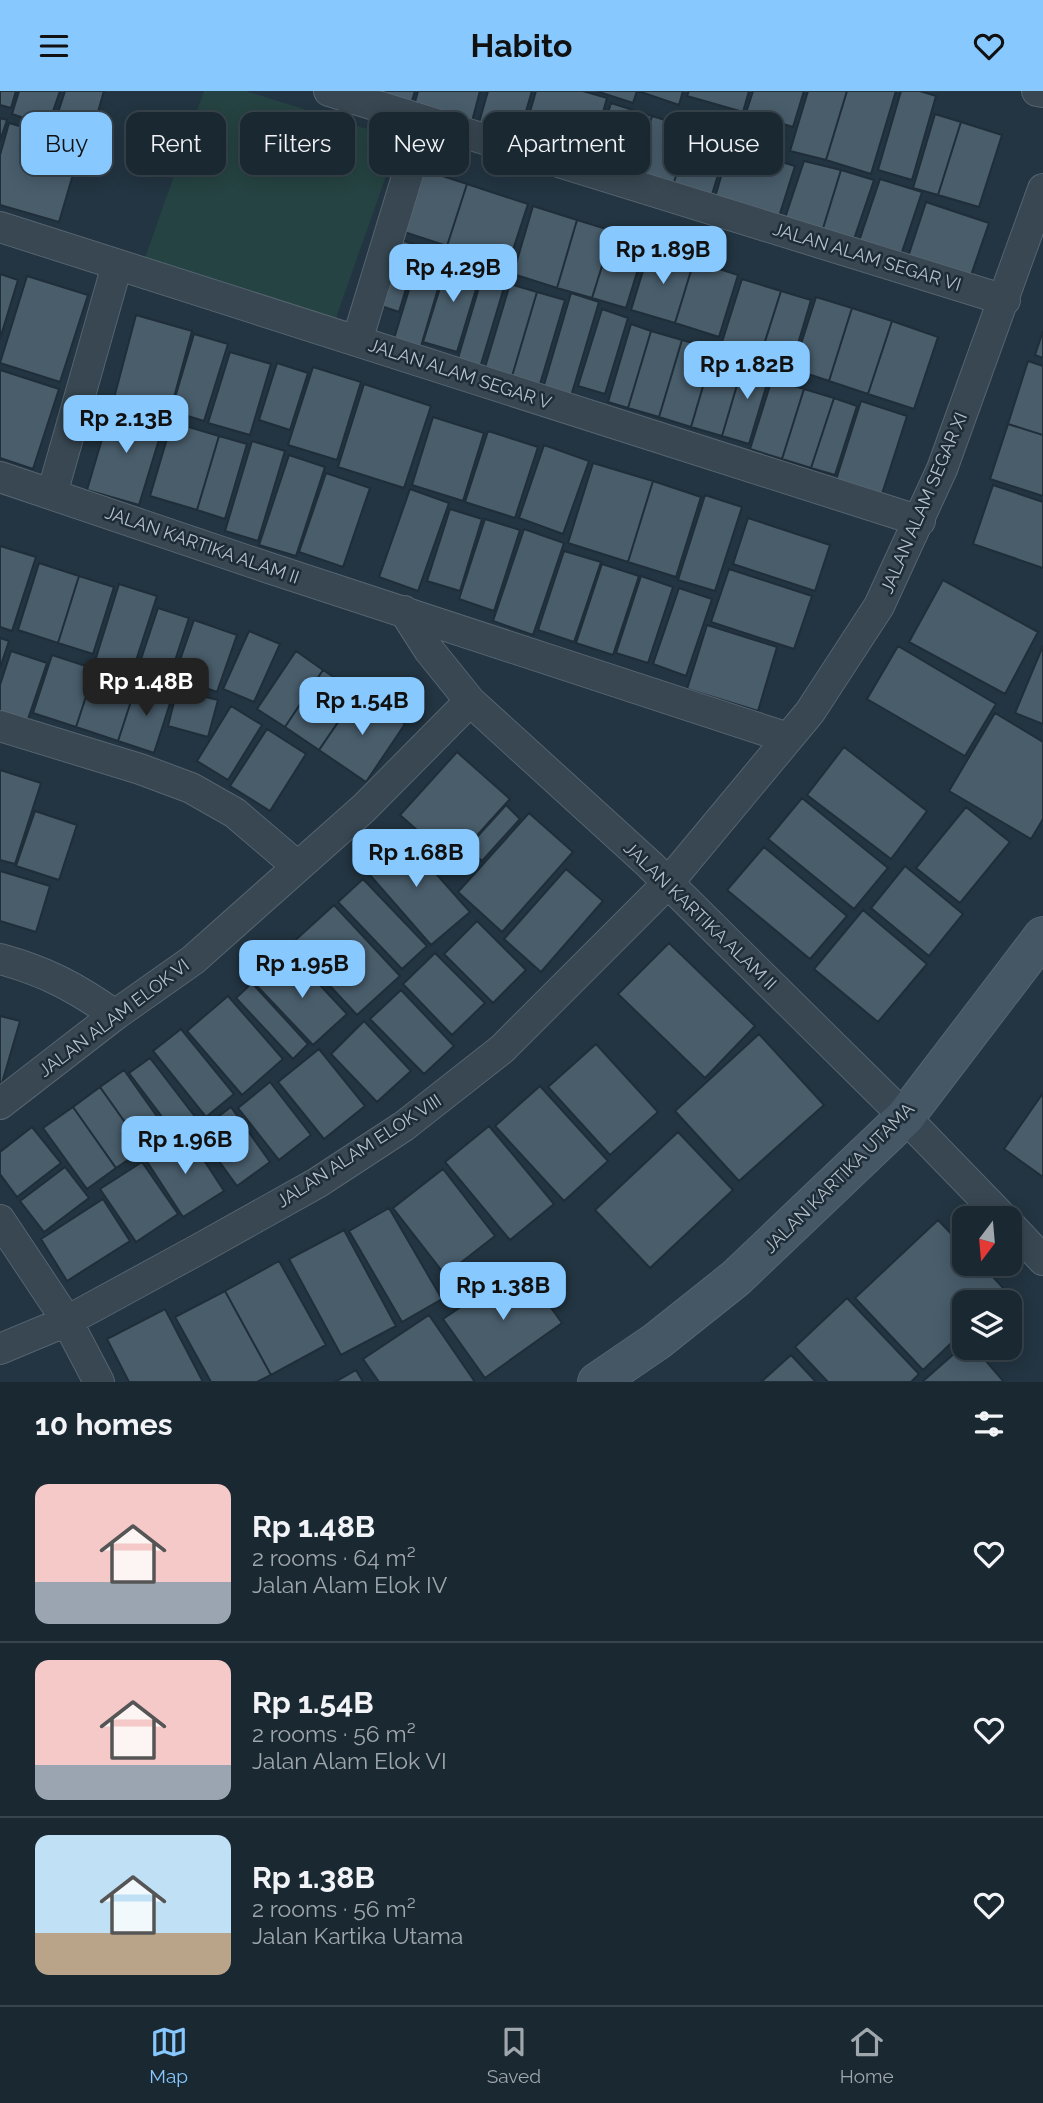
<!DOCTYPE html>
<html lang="en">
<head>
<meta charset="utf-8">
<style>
  :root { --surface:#1a2832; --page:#23303a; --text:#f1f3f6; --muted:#9fa6ac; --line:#38444d; --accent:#87c8ff }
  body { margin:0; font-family:Raleway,sans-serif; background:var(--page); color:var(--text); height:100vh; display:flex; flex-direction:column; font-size:26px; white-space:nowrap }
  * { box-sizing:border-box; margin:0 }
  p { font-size:23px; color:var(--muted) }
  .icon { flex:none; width:38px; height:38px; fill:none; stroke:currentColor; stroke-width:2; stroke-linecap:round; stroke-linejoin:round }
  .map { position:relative; height:1291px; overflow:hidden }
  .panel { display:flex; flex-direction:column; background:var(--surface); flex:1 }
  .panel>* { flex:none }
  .hud { position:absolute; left:21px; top:21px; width:1001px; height:63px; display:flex; gap:14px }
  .needle { width:46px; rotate:196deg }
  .buttons { position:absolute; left:952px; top:1115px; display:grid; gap:14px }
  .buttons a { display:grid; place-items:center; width:70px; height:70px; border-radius:14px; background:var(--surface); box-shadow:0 4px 18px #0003,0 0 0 2px var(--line); font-size:35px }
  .price { position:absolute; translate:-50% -60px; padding:0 16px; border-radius:14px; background:var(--accent); color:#111; font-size:23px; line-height:46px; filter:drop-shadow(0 2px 4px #0008) }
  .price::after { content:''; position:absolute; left:50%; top:42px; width:21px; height:16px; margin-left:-10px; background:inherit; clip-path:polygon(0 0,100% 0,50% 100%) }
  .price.current { background:#222; color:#fff }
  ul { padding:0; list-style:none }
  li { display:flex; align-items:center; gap:21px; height:175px; padding:0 35px }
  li+li { border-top:2px solid var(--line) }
  li span { display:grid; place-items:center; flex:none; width:196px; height:140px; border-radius:14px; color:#555 }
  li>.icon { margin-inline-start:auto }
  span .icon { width:84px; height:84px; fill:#fffc; stroke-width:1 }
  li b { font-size:30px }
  h2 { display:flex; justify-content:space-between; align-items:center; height:84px; padding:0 35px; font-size:30px }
  .tag { padding:0 24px; border-radius:14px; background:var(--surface); box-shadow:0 4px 18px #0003,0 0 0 2px var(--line); font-size:24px; line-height:63px }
  .tag.current { background:var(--accent); color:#111 }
  header { display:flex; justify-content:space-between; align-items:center; height:91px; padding:0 35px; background:var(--accent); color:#111; font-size:32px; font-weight:700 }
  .tabs { display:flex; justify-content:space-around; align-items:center; height:98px; border-top:2px solid var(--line); background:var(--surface); font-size:19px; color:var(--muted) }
  .tabs a { display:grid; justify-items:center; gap:4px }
  .tabs .current { color:var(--accent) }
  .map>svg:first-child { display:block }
  .green { fill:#254342 }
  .building { fill:#495d6b; stroke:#1f2e39; stroke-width:2 }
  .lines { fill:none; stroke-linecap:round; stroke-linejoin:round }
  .minor-casing { stroke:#56646f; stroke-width:32 }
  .secondary-casing { stroke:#56646f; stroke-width:40 }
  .minor { stroke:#384752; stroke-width:30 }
  .secondary { stroke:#455665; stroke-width:38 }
  .labels { text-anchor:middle; stroke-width:5; stroke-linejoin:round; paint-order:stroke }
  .street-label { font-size:18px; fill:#b5c1cc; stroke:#1d2c37 }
</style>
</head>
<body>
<header><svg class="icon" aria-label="menu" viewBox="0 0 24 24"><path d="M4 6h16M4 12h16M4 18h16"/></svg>Habito<svg class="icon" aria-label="heart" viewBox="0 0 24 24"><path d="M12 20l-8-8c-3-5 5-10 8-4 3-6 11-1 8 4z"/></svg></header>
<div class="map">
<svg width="1043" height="1291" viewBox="0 0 1043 1291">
  <rect width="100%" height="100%" fill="#233542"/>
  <!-- green -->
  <path class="green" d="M204,0H246L399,48L330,244L140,181Z"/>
  <!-- building -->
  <path class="building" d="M0,0H16L11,17L0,14Z
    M19,0H60L48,35L12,23Z
    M65,0H104L91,45L54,34Z
    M363,0H415L410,16Z
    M418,0H480L470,38L412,22Z
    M488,0H532L516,54L476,42Z
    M536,0H583L607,7L588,75L520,55Z
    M596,0H637L633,12Z
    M638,0H683L679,14Z
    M689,0H749L743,21L687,5Z
    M753,0H804L793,36L746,22Z
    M808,0H847L826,69L790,60Z
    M847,0H896L871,83L826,69Z
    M901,0H920L936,5L912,89L878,79Z
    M611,12L652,25L632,89L591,76Z
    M935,23L961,31L938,104L913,97Z
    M652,25L691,37L671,101L632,89Z
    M0,27L7,29L0,50Z
    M961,31L1002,44L979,116L938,104Z
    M9,32L82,53L59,131L0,114V64Z
    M691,37L729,49L709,113L671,101Z
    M730,55L795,75L777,132L713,113Z
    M804,70L841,79L820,147L782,136Z
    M415,76L467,93L447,155L395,138Z
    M841,79L874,89L851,157L820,147Z
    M880,88L922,101L898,173L856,159Z
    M467,93L528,113L508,174L447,155Z
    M926,111L989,132L968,193L906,172Z
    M533,115L577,129L557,197L513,183Z
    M577,129L613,140L592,207L557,197Z
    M613,140L647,149L626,217L592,207Z
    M390,145L419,155L399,221L369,211Z
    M650,157L694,170L675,232L631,219Z
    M450,165L483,175L457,261L423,251Z
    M419,166L445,174L419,262L392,254Z
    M694,170L738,184L719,246L675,232Z
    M0,183L18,189L0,248Z
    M483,183L506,190L479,280L456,274Z
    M27,185L88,204L60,291L0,272Z
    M742,188L781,200L761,263L722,251Z
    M510,193L537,201L510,292L483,283Z
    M781,200L811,209L792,273L761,263Z
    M537,201L565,209L538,300L510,292Z
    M571,202L599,211L569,312L541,304Z
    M816,206L852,217L829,290L793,278Z
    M852,217L892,230L868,303L829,290Z
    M602,218L628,227L605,303L578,295Z
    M136,224L192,240L170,321L114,307Z
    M892,230L938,246L914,318L868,303Z
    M631,233L651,240L628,317L608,311Z
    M651,240L682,249L659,326L628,317Z
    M1043,240V267L1035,264Z
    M194,243L228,253L204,330L171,320Z
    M682,249L714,258L691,336L659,326Z
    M714,258L745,267L722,345L691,336Z
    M230,261L271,273L250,344L208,332Z
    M745,267L772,276L749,353L722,345Z
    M1028,270L1043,275V344L1008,333Z
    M277,272L308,282L290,339L259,329Z
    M313,276L361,291L337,369L288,354Z
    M0,279L59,298L33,378L0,367Z
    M772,288L804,298L782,368L750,358Z
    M364,293L431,315L404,397L338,376Z
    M804,298L834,307L811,377L782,368Z
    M834,307L857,315L835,384L811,377Z
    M861,310L907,325L881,406L835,392Z
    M112,314L165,329L139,414L87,399Z
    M433,326L484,342L463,410L412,394Z
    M172,331L219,345L197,419L150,405Z
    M1008,333L1043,344V405L990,388Z
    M488,340L538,356L515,427L465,411Z
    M219,345L247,353L225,428L197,419Z
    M252,350L285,360L258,450L225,440Z
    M544,354L589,370L563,443L519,427Z
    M289,364L325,376L296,465L259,454Z
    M593,372L653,390L628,471L568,452Z
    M326,382L370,397L343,476L299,461Z
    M653,390L701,406L676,486L628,471Z
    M993,394L1043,411V477L973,453Z
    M410,398L449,412L418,500L379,486Z
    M705,404L742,416L715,500L678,489Z
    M450,418L482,428L460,500L427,490Z
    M748,427L830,454L815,500L733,473Z
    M485,428L520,439L494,520L459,508Z
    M524,438L564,452L533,544L493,530Z
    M0,455L36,466L12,540L0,536Z
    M564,460L601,471L574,551L538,539Z
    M39,472L79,485L58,552L18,539Z
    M602,473L639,485L613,564L576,552Z
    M729,478L812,505L794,558L711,531Z
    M79,485L114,496L93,563L58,552Z
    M641,485L673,496L648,572L616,562Z
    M943,489L1038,541L1005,603L909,551Z
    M119,493L157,505L132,582L95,570Z
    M679,497L712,508L686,585L653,573Z
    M158,517L189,527L169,588L138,577Z
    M194,529L237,544L217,601L174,586Z
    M707,534L777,556L758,620L687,598Z
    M249,540L280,553L254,611L223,598Z
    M0,547L9,550L0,577Z
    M898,555L996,613L965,665L867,608Z
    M1043,555V633L1015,622Z
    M11,560L47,572L27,631L0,622V594Z
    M296,560L323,579L285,636L257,618Z
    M52,564L95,578L76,636L33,622Z
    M95,578L137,592L118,650L76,636Z
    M323,579L358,602L319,659L285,636Z
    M137,592L173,603L154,662L118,650Z
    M177,599L218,609L208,646L168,635Z
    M358,602L405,633L366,691L319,659Z
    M231,615L262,634L228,689L197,670Z
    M995,622L1043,651V728L1031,748L949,700Z
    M267,638L306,663L270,720L230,695Z
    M844,656L927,720L891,768L807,704Z
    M457,661L510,708L453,771L400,724Z
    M0,679L41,692L15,773L0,769Z
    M802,707L888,777L854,818L768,748Z
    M506,714L520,728L482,770L467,757Z
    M966,716L1010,751L960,812L916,777Z
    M35,720L77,734L59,789L16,775Z
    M529,722L573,761L502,841L458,801Z
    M400,742L470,821L431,854L362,775Z
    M764,756L847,825L810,868L727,799Z
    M905,775L963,823L929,865L871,817Z
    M566,778L603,810L541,881L504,848Z
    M0,780L50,795L36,841L0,830Z
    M363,788L427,855L402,878L338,811Z
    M334,814L400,885L357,924L291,853Z
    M863,819L927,873L878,931L814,878Z
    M477,830L526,879L493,912L444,863Z
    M669,852L755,935L705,987L618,903Z
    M435,862L485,912L452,944L403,893Z
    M291,863L347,923L313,954L257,895Z
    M252,892L308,953L293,968L236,907Z
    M401,899L454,955L424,983L370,928Z
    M228,905L283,968L242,1004L187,940Z
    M0,925L20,930L2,992H0Z
    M364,930L411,980L377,1011L331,963Z
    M181,938L234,1003L206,1026L153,960Z
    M759,943L824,1014L739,1090L675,1020Z
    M596,953L658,1021L610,1064L548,996Z
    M319,958L365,1015L324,1048L278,991Z
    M150,967L196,1027L175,1043L129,982Z
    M124,979L168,1041L144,1058L100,996Z
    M270,991L311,1044L279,1069L238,1017Z
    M540,995L608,1070L564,1110L495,1035Z
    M100,996L144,1058L116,1077L73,1016Z
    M1043,1002V1086L1004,1058Z
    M73,1016L116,1077L87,1098L43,1037Z
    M231,1016L270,1071L237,1095L198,1041Z
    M489,1035L554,1113L510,1149L445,1071Z
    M32,1036L61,1072L17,1106L0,1083V1061Z
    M678,1041L733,1099L650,1177L595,1119Z
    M187,1043L224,1100L183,1126L146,1069Z
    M142,1071L178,1123L136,1151L100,1098Z
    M65,1076L89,1107L44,1141L20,1110Z
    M443,1078L495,1145L445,1184L393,1117Z
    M103,1108L130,1150L67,1190L41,1148Z
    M389,1117L442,1208L402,1231L349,1140Z
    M938,1129L964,1156V1172H980L1006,1200L995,1211H964V1240L923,1279L855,1207Z
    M344,1139L396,1235L341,1264L289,1168Z
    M279,1170L326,1254L271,1284L225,1200Z
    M521,1175L562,1232L485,1287L443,1228Z
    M225,1200L271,1284L257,1291H211L175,1226Z
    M847,1207L919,1283L911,1291H828L795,1256Z
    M165,1218L203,1291H129L107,1248Z
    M429,1224L475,1291H379L363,1268Z
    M964,1254V1256H974L1004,1291H922Z
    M791,1264L816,1291H761Z
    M356,1279L363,1291H335Z"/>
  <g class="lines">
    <!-- minor casing -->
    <g class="minor-casing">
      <path id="minor" d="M329,0L1005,209
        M1037,0L1043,1
        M0,136L920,430
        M357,250L424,30
        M0,386L266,476L788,647
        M52,403L117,174
        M404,520L429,559L470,610L649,773L905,1026L1003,1127
        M0,635L140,678L191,697L235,722L297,775
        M0,868C47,881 75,896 115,924
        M0,1013L115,924L193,869L364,717L470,610
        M0,1129L67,1230L99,1291
        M1010,1134L1043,1169
        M0,1258L67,1230L199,1158L317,1092L404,1035L502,958L667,793L810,621L879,515L942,378L1043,98"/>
    </g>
    <!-- secondary casing -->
    <g class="secondary-casing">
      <path id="secondary" d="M597,1291L657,1250L736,1187L905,1026L1043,845"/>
    </g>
    <!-- minor -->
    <use href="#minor" class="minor"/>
    <!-- secondary -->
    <use href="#secondary" class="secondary"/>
  </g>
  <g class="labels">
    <!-- street labels -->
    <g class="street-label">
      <text transform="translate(867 166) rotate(17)" y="6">JALAN ALAM SEGAR VI</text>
      <text transform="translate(460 283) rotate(18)" y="6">JALAN ALAM SEGAR V</text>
      <text transform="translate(924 412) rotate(-67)" y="6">JALAN ALAM SEGAR XI</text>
      <text transform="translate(202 454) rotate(19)" y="6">JALAN KARTIKA ALAM II</text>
      <text transform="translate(700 825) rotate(44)" y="6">JALAN KARTIKA ALAM II</text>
      <text transform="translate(114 927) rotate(-37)" y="6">JALAN ALAM ELOK VI</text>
      <text transform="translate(359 1060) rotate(-33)" y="6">JALAN ALAM ELOK VIII</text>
      <text transform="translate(839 1087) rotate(-45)" y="6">JALAN KARTIKA UTAMA</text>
    </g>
  </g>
</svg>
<div class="buttons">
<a><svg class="needle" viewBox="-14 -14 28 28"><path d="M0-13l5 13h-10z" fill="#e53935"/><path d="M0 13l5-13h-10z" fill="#9fa6ac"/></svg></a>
<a><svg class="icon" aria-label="layers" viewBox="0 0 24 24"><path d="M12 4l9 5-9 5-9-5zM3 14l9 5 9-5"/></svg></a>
</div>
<b class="price" style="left:663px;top:195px">Rp 1.89B</b>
<b class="price" style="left:453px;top:213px">Rp 4.29B</b>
<b class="price" style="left:747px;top:310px">Rp 1.82B</b>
<b class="price" style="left:126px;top:364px">Rp 2.13B</b>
<b class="price current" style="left:146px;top:627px">Rp 1.48B</b>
<b class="price" style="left:362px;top:646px">Rp 1.54B</b>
<b class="price" style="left:416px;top:798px">Rp 1.68B</b>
<b class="price" style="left:302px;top:909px">Rp 1.95B</b>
<b class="price" style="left:185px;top:1085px">Rp 1.96B</b>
<b class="price" style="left:503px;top:1231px">Rp 1.38B</b>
<div class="hud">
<a class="tag current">Buy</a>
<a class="tag">Rent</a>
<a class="tag">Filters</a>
<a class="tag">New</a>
<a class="tag">Apartment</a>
<a class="tag">House</a>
</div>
</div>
<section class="panel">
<h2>10 homes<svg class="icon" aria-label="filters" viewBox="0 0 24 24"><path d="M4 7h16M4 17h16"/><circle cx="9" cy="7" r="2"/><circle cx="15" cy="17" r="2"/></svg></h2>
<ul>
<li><span style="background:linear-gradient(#f6c9c9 70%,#9aa5b1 0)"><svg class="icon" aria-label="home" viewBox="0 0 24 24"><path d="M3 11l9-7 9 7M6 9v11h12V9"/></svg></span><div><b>Rp 1.48B</b><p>2 rooms · 64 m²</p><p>Jalan Alam Elok IV</p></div><svg class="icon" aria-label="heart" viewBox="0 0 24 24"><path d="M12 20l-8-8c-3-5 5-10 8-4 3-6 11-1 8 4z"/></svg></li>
<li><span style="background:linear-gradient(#f6c9c9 75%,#9aa5b1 0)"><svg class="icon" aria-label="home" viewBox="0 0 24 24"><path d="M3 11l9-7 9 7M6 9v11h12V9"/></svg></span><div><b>Rp 1.54B</b><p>2 rooms · 56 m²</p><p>Jalan Alam Elok VI</p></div><svg class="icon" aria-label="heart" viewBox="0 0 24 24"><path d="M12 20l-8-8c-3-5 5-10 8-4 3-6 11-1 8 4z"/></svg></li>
<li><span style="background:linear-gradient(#bfe0f5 70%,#b9a48a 0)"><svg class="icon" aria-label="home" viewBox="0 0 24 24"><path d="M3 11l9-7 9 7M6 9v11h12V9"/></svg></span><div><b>Rp 1.38B</b><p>2 rooms · 56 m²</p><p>Jalan Kartika Utama</p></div><svg class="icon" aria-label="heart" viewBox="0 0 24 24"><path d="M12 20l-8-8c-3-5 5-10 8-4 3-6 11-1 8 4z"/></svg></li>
</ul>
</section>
<nav class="tabs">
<a class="current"><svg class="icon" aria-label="map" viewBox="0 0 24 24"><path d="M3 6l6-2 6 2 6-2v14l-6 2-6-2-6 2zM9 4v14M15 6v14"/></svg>Map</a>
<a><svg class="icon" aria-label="saved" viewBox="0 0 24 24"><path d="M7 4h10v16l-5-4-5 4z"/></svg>Saved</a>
<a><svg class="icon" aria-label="home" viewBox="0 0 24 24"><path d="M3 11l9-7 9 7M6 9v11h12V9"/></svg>Home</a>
</nav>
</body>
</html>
